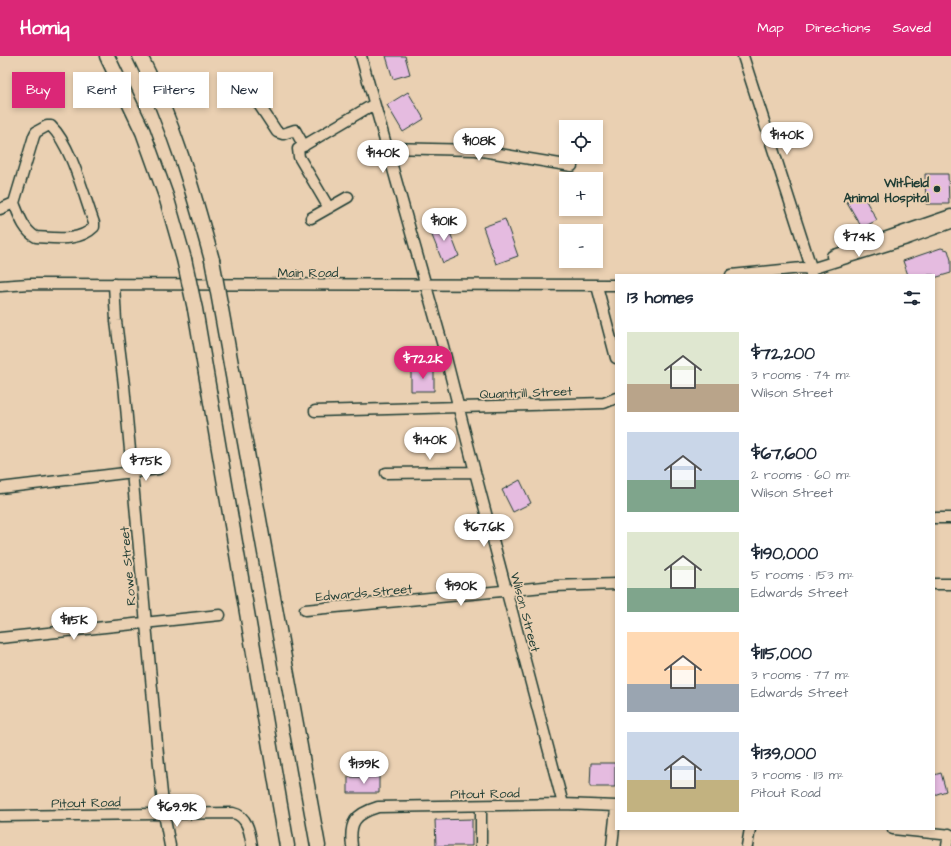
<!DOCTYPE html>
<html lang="en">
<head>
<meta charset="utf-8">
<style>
  :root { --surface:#fff; --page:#f2f2f3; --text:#1f2937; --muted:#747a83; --accent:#db2777 }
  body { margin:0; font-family:"Architects Daughter",sans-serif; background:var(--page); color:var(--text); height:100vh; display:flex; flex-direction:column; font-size:15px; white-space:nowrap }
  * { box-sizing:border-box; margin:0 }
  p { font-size:13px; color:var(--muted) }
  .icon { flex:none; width:22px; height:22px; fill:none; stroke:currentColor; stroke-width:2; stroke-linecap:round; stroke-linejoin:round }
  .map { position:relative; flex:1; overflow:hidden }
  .side { position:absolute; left:615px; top:218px; width:320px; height:556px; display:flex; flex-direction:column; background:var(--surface); border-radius:0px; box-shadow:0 2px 6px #0003 }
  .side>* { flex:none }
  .banner { position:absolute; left:12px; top:16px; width:380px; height:36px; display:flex; gap:8px }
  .tools { position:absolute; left:559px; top:64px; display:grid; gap:8px }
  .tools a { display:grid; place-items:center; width:44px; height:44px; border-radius:0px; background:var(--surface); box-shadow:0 2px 6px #0003; font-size:20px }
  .price { position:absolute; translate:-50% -34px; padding:0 9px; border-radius:14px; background:#fff; color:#222; font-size:13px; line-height:26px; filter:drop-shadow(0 1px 2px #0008) }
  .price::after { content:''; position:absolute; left:50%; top:24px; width:12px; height:9px; margin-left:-6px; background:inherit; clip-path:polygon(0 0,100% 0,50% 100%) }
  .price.active { background:var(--accent); color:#fff }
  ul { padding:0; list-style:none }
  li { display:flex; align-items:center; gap:12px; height:100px; padding:0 12px }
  li span { display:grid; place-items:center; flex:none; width:112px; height:80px; border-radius:0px; color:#555 }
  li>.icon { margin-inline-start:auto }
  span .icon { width:48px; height:48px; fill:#fffc; stroke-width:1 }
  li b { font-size:17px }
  h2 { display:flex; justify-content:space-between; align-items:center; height:48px; padding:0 12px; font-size:17px }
  .chip { padding:0 14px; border-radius:0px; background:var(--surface); box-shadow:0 2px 6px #0003; font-size:14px; line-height:36px }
  .chip.active { background:var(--accent); color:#fff }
  header { display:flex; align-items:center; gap:24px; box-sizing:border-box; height:56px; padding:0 20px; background:var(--accent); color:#fff }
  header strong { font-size:19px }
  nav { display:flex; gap:22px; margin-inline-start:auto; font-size:14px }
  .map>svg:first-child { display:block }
  .building { fill:#e5bbe0; stroke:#1f3d34 }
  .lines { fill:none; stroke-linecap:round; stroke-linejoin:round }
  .minor-casing { stroke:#1f3d34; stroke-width:13 }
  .highway-casing { stroke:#1f3d34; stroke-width:17 }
  .minor { stroke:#ead0b2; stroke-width:10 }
  .highway { stroke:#ead0b2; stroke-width:14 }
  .highway-bridge-casing { stroke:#1f3d34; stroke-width:17; stroke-linecap:butt }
  .highway-bridge { stroke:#ead0b2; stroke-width:14 }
  .poi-dot { fill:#1f3d34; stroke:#ead0b2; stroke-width:1.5 }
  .labels { text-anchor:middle; stroke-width:3.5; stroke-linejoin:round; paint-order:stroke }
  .poi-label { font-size:13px; font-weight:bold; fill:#1f3d34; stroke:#ead0b2; text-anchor:end }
  .street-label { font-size:13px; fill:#1f3d34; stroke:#ead0b2 }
</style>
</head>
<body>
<header>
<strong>Homiq</strong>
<nav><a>Map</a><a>Directions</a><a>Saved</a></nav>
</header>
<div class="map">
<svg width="951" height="790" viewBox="0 0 951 790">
  <rect width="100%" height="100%" fill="#ead0b2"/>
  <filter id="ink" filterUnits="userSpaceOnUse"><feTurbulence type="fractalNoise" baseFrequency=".025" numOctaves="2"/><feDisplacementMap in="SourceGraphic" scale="8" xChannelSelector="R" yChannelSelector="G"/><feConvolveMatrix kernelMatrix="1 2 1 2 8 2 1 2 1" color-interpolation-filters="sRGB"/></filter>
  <g filter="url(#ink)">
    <!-- building -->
    <path class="building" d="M386,0H405L410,18L393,23Z
      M408,36L424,63L403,76L387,49Z
      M925,118H948L949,148H926Z
      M862,138L877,164L862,172L847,146Z
      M505,163L518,200L496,208L483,171Z
      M446,166L459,200L443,207L429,172Z
      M941,192L948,194L951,204V217L934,222V219H908L903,205Z
      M434,312V335H411V313Z
      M520,424L531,447L513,456L502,434Z
      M591,707H615V731H590Z
      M941,717L946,735L934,739V719Z
      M348,721H379V737H348Z
      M472,763V790H436L435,764Z"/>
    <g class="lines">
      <!-- minor casing -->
      <g class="minor-casing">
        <path id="minor" d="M361,0L443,290L475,416L563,748
          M743,0L810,208L811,219
          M252,38L277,76L283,78L295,74L304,90
          M47,70H51C71,89 84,140 94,167V171C79,186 56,182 36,181C24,175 19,159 14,147L34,80L36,76Z
          M387,92L476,94L572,110
          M329,152L299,101L298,93L374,48
          M0,153L14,147
          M311,162L348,141
          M832,200L951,159
          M731,219L802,212L811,213L907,183L951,167
          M114,228L116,265L124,329L159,709L164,758L170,790
          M0,230L29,228L616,229
          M597,230L616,302
          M315,355L604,347L616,342
          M386,417L475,416
          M0,432L158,413
          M934,462H951
          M934,528H951
          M305,554L554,530L616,528
          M0,582L220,559
          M481,750V790
          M0,760L233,757C248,760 250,778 252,790
          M893,773L951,779
          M352,790C349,766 355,758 378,751L563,748L616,750
          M612,790L616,753
          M747,790L750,773
          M947,790L949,778"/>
      </g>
      <!-- highway casing -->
      <g class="highway-casing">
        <path id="highway" d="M107,0L143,76L166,140L184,203
          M140,0C173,65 193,134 212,204
          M195,253L287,790
          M221,253L318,790"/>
      </g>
      <!-- minor -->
      <use href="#minor" class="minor"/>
      <!-- highway -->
      <use href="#highway" class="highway"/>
      <!-- highway-bridge casing -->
      <g class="highway-bridge-casing">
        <path id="highway-bridge" d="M184,203L195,253
          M212,204L221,253"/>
      </g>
      <!-- highway-bridge -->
      <use href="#highway-bridge" class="highway-bridge"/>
    </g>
  </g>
  <!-- markers -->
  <circle class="poi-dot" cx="937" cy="133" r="4"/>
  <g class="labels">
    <!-- poi labels -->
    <g class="poi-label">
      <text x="929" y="131">Witfield<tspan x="929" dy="15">Animal Hospital</tspan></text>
    </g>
    <!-- street labels -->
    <g class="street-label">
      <text x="308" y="221">Main Road</text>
      <text transform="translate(526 336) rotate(-2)" y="5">Quantrill Street</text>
      <text transform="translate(127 510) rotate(-95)" y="5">Rowe Street</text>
      <text transform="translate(364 536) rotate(-5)" y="5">Edwards Street</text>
      <text transform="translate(526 556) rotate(75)" y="5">Wilson Street</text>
      <text transform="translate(485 737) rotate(-1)" y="5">Pitout Road</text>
      <text transform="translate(86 746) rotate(-1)" y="5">Pitout Road</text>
    </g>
  </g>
</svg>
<div class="tools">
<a><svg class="icon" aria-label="locate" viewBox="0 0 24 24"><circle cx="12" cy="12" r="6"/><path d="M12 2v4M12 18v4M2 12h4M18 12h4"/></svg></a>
<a>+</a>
<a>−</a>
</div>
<b class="price" style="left:787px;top:100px">$140K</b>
<b class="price" style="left:479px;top:106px">$108K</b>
<b class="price" style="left:383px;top:118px">$140K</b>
<b class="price" style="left:444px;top:186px">$101K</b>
<b class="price" style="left:859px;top:202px">$74K</b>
<b class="price active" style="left:423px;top:324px">$72.2K</b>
<b class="price" style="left:430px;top:405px">$140K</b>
<b class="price" style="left:146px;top:426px">$75K</b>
<b class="price" style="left:484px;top:492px">$67.6K</b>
<b class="price" style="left:461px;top:551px">$190K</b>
<b class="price" style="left:74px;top:585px">$115K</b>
<b class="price" style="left:364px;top:729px">$139K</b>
<b class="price" style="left:177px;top:772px">$69.9K</b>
<div class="banner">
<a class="chip active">Buy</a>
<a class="chip">Rent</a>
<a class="chip">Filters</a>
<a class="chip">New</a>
</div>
<section class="side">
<h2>13 homes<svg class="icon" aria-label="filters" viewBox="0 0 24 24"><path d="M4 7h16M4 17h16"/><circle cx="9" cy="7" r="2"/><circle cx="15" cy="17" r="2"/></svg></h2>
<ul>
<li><span style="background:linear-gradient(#dfe7d0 65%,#b9a48a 0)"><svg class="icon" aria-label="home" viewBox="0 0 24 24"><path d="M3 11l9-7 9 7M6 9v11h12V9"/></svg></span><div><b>$72,200</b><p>3 rooms · 74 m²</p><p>Wilson Street</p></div></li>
<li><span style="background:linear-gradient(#c9d6e8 60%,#7fa58c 0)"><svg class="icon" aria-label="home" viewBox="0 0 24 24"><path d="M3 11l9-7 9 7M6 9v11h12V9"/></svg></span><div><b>$67,600</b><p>2 rooms · 60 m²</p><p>Wilson Street</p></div></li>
<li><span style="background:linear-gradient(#dfe7d0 70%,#7fa58c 0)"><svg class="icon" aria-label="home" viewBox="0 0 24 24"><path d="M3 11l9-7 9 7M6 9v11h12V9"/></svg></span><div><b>$190,000</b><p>5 rooms · 153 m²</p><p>Edwards Street</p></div></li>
<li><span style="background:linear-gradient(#ffd9b3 65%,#9aa5b1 0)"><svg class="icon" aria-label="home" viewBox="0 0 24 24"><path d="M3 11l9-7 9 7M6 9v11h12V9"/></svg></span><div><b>$115,000</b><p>3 rooms · 77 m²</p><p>Edwards Street</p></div></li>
<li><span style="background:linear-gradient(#c9d6e8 60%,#c2b280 0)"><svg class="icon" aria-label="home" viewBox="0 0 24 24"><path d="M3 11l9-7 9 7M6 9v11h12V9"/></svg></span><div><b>$139,000</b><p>3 rooms · 113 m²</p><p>Pitout Road</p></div></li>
</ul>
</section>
</div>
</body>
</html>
